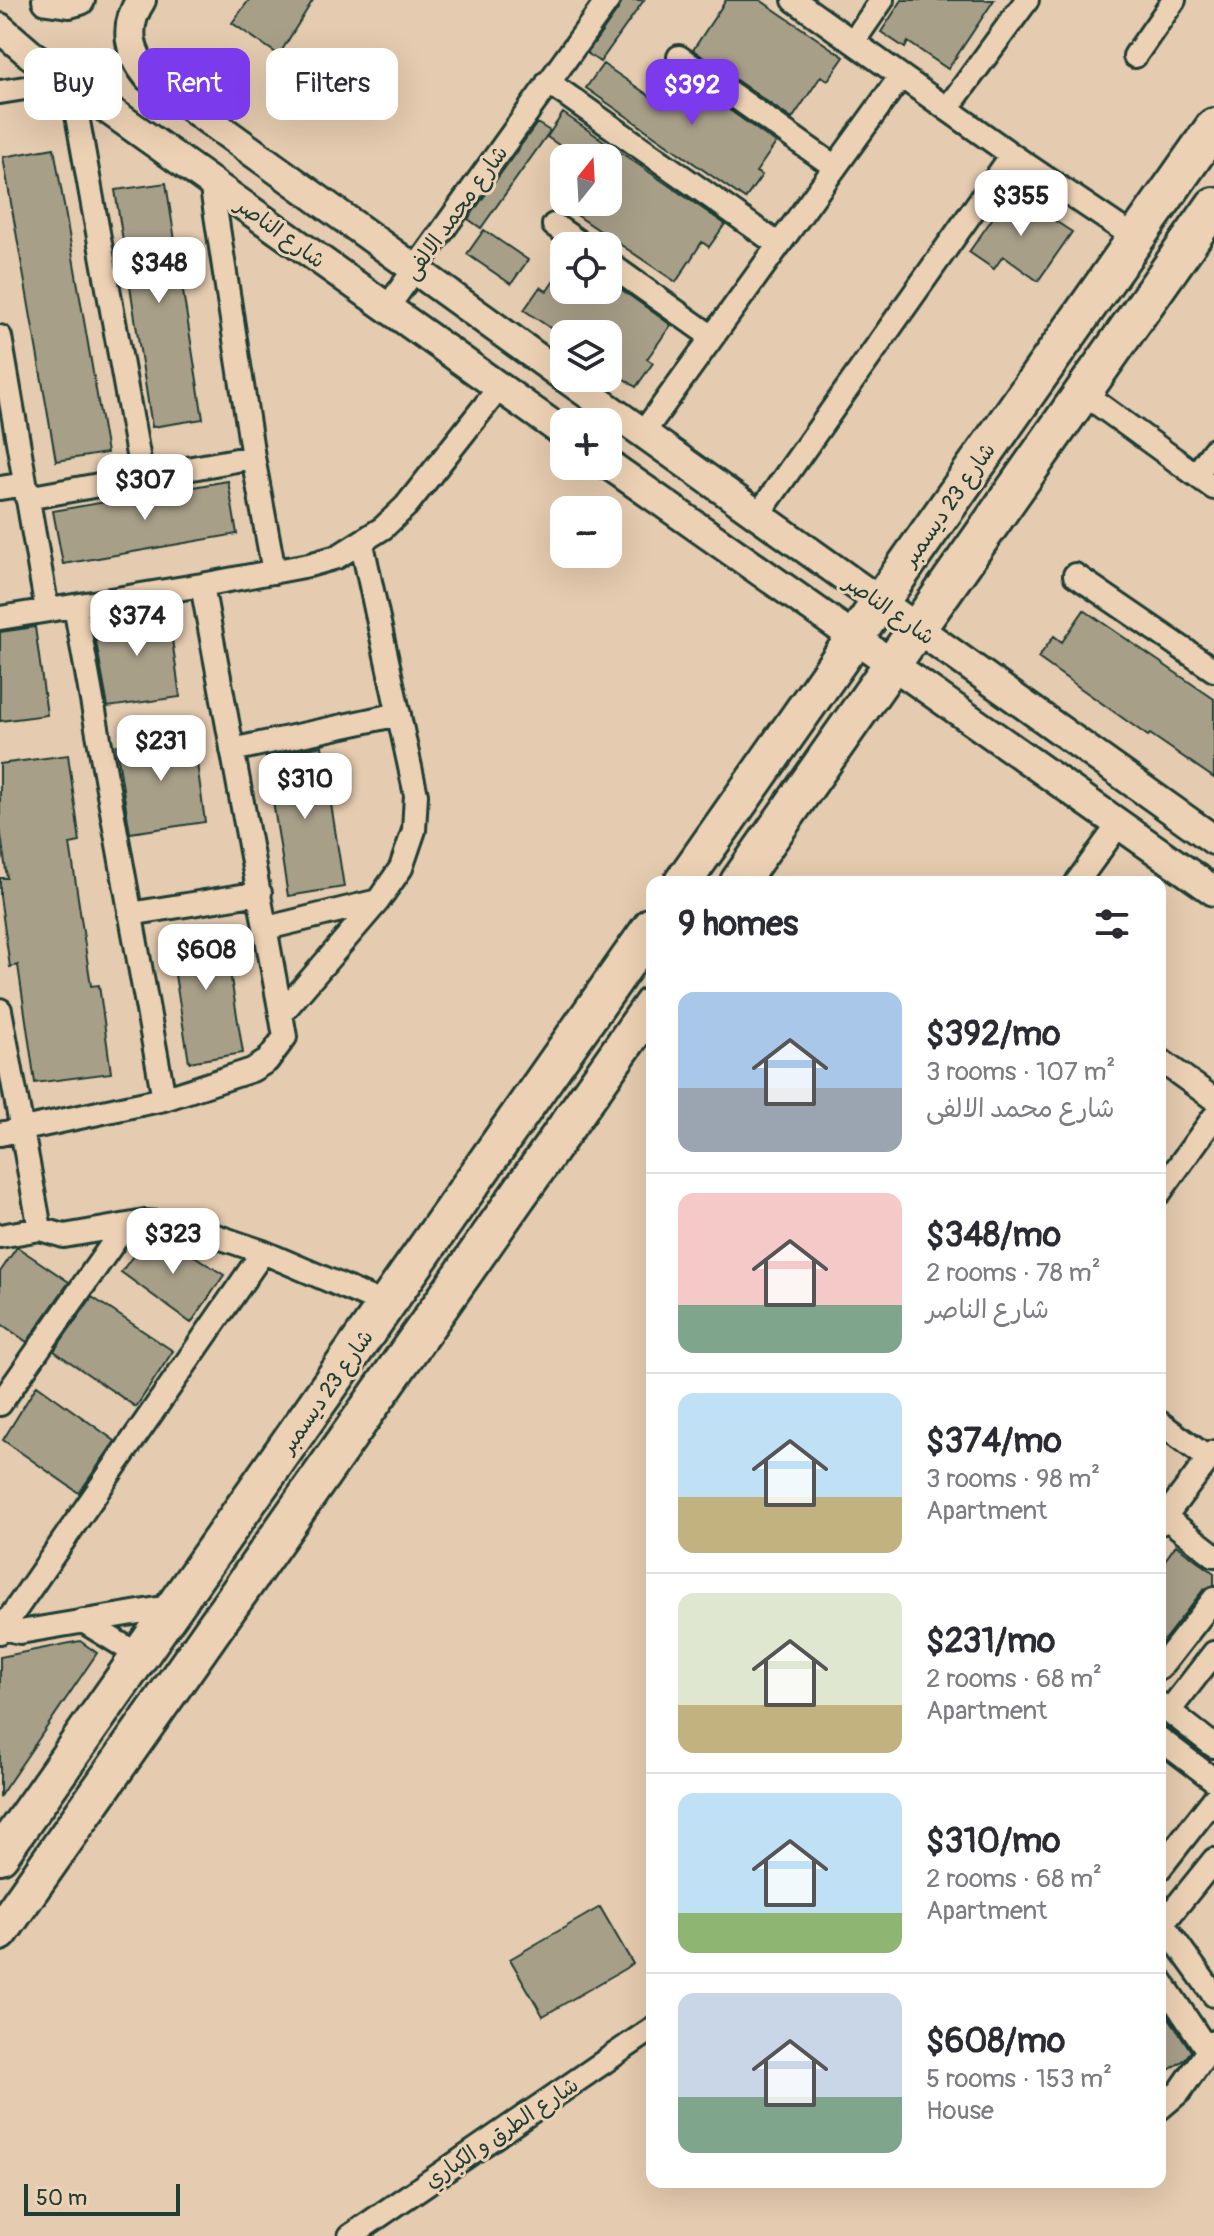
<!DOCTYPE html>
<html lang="en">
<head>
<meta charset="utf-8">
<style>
  :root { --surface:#fff; --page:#f7f7f7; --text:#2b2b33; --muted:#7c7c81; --line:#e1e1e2; --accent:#7c3aed }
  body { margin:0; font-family:Pangolin,"Playpen Sans Arabic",sans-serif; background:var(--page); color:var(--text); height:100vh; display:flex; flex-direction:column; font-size:30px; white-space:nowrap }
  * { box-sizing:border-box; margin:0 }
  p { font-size:26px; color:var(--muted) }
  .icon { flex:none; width:44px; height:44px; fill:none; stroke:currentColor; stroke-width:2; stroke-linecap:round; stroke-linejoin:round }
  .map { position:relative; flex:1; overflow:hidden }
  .details { position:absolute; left:646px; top:876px; width:520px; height:1312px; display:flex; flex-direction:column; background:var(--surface); border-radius:16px; box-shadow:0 8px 32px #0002 }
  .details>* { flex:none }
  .hud { position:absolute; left:24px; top:48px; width:502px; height:72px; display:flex; gap:16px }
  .needle { width:52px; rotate:18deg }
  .controls { position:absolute; left:550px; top:144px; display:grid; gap:16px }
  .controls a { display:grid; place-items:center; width:72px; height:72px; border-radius:16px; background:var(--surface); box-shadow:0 8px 32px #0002; font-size:40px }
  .scale { position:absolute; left:24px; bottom:20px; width:156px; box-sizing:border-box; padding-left:8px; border:4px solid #1f3d34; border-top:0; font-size:22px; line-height:28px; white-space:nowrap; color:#1f3d34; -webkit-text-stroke:6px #edd1b4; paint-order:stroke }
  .price { position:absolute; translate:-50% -68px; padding:0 18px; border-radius:16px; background:#fff; color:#222; font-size:26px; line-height:52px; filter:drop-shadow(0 2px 4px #0008) }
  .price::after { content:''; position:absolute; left:50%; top:48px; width:24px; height:18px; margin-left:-12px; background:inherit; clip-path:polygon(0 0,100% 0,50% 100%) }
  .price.on { background:var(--accent); color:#fff }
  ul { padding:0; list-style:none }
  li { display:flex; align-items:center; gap:24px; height:200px; padding:0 32px }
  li+li { border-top:2px solid var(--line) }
  li span { display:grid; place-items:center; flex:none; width:224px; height:160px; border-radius:16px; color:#555 }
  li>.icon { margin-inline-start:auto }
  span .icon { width:96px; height:96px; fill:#fffc; stroke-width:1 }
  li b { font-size:34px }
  h2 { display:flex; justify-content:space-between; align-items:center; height:96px; padding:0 32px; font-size:34px }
  .chip { padding:0 28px; border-radius:16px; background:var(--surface); box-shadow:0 8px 32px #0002; font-size:28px; line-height:72px }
  .chip.on { background:var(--accent); color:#fff }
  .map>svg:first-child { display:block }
  .building { fill:#a89f89; stroke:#1f3d34; stroke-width:2 }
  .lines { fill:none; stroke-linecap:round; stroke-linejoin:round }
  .minor-casing { stroke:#1f3d34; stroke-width:28 }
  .tertiary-casing { stroke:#1f3d34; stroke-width:34 }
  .primary-casing { stroke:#1f3d34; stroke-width:42 }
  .minor { stroke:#edd1b4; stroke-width:22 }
  .tertiary { stroke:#edd1b4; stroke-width:28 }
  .primary { stroke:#edd1b4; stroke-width:36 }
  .labels { text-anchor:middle; stroke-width:6; stroke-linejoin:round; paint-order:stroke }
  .street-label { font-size:22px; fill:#1f3d34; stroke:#edd1b4 }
</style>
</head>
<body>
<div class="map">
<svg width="1214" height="2236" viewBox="0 0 1214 2236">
  <rect width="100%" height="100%" fill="#e5cbaf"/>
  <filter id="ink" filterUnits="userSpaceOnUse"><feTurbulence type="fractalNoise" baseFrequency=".0125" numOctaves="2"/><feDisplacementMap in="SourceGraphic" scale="16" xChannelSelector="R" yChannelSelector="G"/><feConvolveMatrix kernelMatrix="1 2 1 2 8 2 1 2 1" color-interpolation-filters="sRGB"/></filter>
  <g filter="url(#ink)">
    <!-- building -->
    <path class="building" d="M249,0H313L279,55L232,23Z
      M622,0H644L600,62L587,53L619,8Z
      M726,0H760L844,57L828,80L821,76L792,119L693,50Z
      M902,0H994L948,69L908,42L905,48L881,32Z
      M603,64L657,101L677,73L776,143L756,172L762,175L745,199L586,88Z
      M563,113L725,224L709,247L702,242L676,282L575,214L583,202H608V158H578L547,137Z
      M537,123L550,131L481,228L468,219Z
      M54,148L107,453L56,461L3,157Z
      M166,183L203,419L152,427L115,190Z
      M1011,192L1072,232L1038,281L1003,256L994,269L969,252Z
      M484,230L528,260L511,284L467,254Z
      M564,266V290H608V280L671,325L647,359L653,363L636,387L608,368V334H559L524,310L540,287L547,291Z
      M228,481L237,534L63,564L53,511Z
      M168,610L180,697L108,707L92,620Z
      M1084,610L1214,699V778L1150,734L1148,736L1038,658L1054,636L1062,642Z
      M35,627L47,715L0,721V632Z
      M193,734L205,822L130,833L116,745Z
      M322,746L344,887L288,896L266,757Z
      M68,755L80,842L70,844L91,986L99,985L111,1073L35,1083L18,965L10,967L0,896V878H7L0,828V764Z
      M222,922L243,1053L189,1062L168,931Z
      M148,1236L166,1238L224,1275L191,1323L121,1272Z
      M17,1247L69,1282L27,1342L0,1323V1272Z
      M92,1297L173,1351L136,1407L54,1351Z
      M37,1385L115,1441L79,1493L3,1440Z
      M1176,1545L1214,1573V1585L1203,1590L1160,1645V1567Z
      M80,1641L97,1653L0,1796V1657Z
      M600,1907L633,1964L543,2016L510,1959Z
      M1160,2004L1191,2051L1184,2060L1160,2076Z"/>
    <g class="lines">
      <!-- minor casing -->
      <g class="minor-casing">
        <path id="minor" d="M794,0L1012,155L1135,238
          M853,42L882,0
          M1135,56L1174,0
          M679,57L835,167
          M548,82L779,245
          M0,92L68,81L76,110L142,477
          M947,109L1027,0
          M211,182L253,457L274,572
          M554,225L584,246
          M608,263L712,337
          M387,308L608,0
          M0,337L47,610
          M1083,393L1214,488
          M643,433L901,76
          M1196,475L1214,450
          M0,488L25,484
          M27,498L253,457
          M758,515L1012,155
          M1075,575L1214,670
          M202,585L281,1014
          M0,618L202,585L309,565L337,557L383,528L406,506L499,388
          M232,750L399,714
          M1077,882L1119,824
          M130,914L260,893
          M267,928L378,901
          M0,1010L40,1229
          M1160,1060L1214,1099
          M164,1099L252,1070L267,1061L285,1037L281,1014L378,901L401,868L414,830L416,795L362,544
          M0,1134L164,1099L75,606
          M1160,1192L1214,1117
          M0,1236L40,1229L64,1236L145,1222L171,1224L198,1230L263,1252L386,1305
          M0,1404L125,1226
          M1160,1423L1209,1459
          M1165,1517L1214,1555
          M1160,1523L1214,1452
          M83,1621L140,1656
          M0,1627L20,1632L175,1606
          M0,1632L263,1252
          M1160,1668L1214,1599
          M1160,1704L1214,1746
          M1169,1711L1214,1653
          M1160,1739L1214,1780
          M1160,1868L1214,1799
          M1160,1920L1214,1995
          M1160,1927L1214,1860
          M1160,1979L1208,2051
          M1160,2108L1180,2091L1214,2042
          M350,2236L652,2029"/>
      </g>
      <!-- tertiary casing -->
      <g class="tertiary-casing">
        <path id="tertiary" d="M47,0L69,3L80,0
          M141,0C123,27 129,53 149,77L564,377
          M0,28L30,54L564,433
          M566,378L1214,840
          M608,464L1214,891"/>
      </g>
      <!-- primary casing -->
      <g class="primary-casing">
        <path id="primary" d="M683,882L1214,127
          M739,882L1214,206
          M0,1855L652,926
          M0,1932L652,1005"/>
      </g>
      <!-- minor -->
      <use href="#minor" class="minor"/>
      <!-- tertiary -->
      <use href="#tertiary" class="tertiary"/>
      <!-- primary -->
      <use href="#primary" class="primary"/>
    </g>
  </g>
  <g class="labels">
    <!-- street labels -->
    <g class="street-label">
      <text transform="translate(455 212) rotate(-54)" y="8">شارع محمد الالفى</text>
      <text transform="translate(281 232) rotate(36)" y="8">شارع الناصر</text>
      <text transform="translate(948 504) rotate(-55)" y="8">شارع 23 ديسمبر</text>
      <text transform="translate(890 609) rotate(35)" y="8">شارع الناصر</text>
      <text transform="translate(326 1391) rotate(-55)" y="8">شارع 23 ديسمبر</text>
      <text transform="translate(501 2132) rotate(-34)" y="8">شارع الطرق و الكباري</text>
    </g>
  </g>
</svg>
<div class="controls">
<a><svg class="needle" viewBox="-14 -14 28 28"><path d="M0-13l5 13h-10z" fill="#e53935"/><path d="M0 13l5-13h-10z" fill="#7c7c81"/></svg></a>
<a><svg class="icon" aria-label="locate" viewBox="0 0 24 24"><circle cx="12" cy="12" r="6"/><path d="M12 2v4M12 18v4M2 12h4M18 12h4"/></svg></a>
<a><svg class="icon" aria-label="layers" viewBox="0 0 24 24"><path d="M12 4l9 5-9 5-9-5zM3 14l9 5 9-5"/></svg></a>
<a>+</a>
<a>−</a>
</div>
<div class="scale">50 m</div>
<b class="price on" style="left:692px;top:127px">$392</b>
<b class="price" style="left:1021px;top:238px">$355</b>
<b class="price" style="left:159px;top:305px">$348</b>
<b class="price" style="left:145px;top:522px">$307</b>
<b class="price" style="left:137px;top:658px">$374</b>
<b class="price" style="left:161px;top:783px">$231</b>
<b class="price" style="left:305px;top:821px">$310</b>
<b class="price" style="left:206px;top:992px">$608</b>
<b class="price" style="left:173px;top:1276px">$323</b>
<div class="hud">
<a class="chip">Buy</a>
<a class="chip on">Rent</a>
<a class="chip">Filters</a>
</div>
<section class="details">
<h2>9 homes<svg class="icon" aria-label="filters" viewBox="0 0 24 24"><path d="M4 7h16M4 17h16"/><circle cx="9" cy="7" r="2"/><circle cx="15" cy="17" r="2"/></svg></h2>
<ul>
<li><span style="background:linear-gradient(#a9c7e8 60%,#9aa5b1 0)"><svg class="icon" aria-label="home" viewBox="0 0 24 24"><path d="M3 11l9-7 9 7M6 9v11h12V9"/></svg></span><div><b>$392/mo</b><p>3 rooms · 107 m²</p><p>شارع محمد الالفى</p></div></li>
<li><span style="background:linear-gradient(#f6c9c9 70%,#7fa58c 0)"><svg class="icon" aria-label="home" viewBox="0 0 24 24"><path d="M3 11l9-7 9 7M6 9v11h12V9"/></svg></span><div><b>$348/mo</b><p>2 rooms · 78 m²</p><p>شارع الناصر</p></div></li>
<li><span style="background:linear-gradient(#bfe0f5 65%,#c2b280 0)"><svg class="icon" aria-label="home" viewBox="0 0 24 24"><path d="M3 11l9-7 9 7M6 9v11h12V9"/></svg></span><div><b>$374/mo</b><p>3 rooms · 98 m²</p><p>Apartment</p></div></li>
<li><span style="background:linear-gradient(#dfe7d0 70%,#c2b280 0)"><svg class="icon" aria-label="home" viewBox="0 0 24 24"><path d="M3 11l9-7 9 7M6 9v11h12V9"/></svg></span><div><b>$231/mo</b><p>2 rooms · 68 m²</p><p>Apartment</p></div></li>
<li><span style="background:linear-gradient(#bfe0f5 75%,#8fb573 0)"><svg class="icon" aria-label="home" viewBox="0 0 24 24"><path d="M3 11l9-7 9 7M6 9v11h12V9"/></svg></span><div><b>$310/mo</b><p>2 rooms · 68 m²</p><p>Apartment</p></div></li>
<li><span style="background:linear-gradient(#c9d6e8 65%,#7fa58c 0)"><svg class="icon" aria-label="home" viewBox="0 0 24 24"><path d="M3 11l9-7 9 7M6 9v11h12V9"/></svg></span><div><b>$608/mo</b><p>5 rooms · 153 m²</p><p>House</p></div></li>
</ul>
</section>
</div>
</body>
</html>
